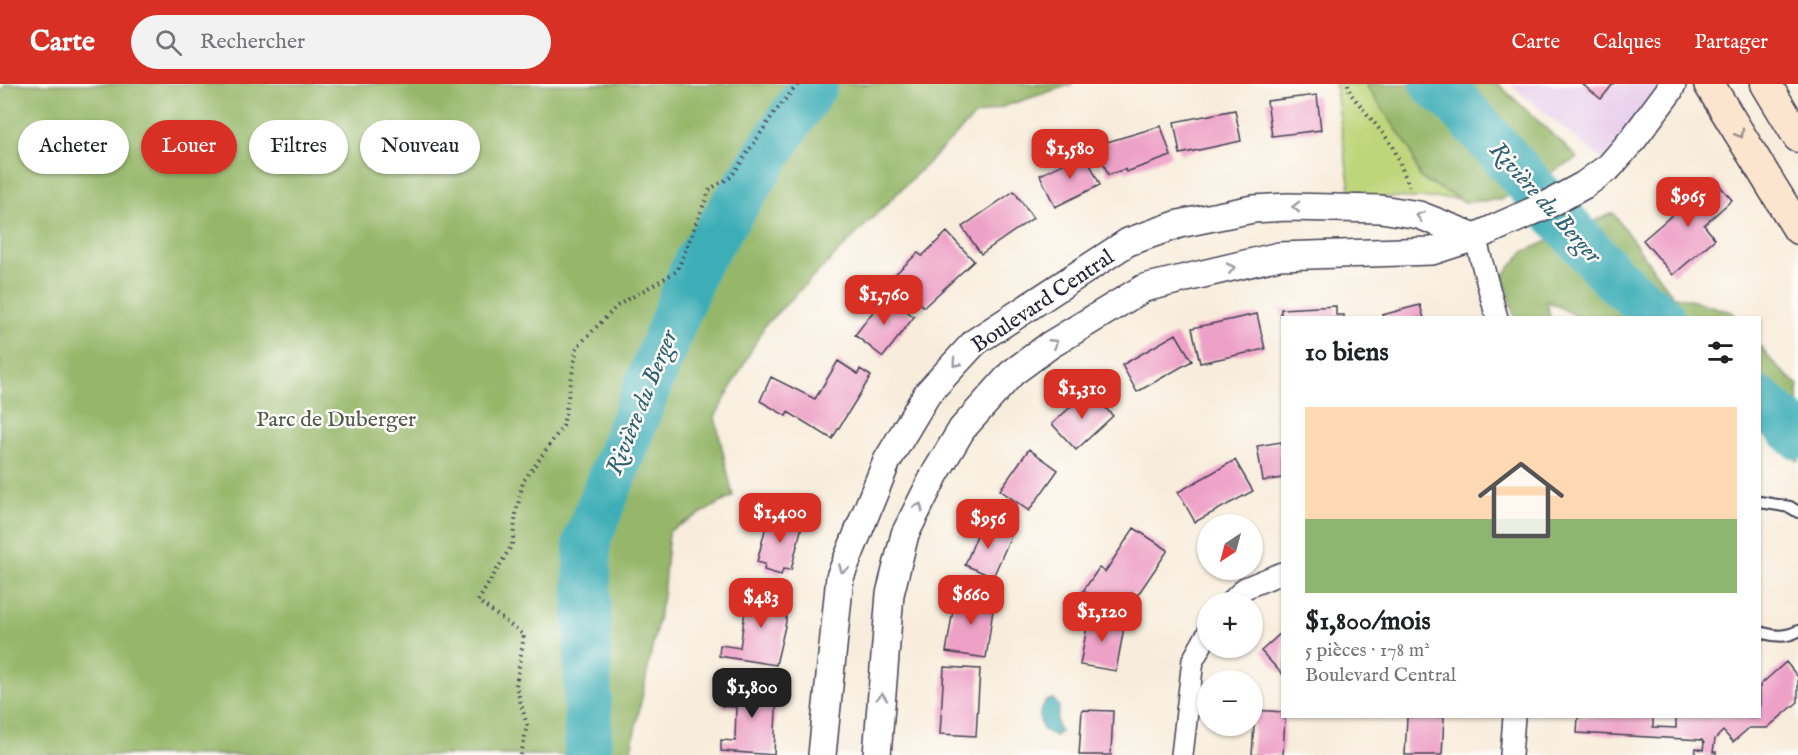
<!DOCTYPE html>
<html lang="fr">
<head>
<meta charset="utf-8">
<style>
  :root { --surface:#fff; --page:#f2f2f2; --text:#202124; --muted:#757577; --line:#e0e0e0; --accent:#d93025 }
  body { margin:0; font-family:"IM FELL English",serif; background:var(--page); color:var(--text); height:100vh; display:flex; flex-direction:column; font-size:22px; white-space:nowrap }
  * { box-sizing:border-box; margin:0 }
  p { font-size:20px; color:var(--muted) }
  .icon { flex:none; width:33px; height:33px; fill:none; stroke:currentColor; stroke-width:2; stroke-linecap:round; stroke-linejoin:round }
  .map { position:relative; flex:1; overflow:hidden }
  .panel { position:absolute; left:1281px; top:232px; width:480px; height:402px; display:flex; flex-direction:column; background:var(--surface); border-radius:0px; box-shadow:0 2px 4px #0004 }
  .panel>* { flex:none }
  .top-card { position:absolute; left:18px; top:36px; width:570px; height:54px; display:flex; gap:12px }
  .needle { width:39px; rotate:216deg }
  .tools { position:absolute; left:1197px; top:430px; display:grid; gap:12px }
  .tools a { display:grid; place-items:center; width:66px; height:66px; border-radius:50%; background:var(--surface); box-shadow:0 2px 4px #0004; font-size:30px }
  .price { position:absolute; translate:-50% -51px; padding:0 14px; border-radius:12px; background:var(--accent); color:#fff; font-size:20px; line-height:39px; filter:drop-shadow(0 2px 3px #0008) }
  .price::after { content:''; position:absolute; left:50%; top:36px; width:18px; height:14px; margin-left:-9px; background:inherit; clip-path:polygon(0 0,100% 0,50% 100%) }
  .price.selected { background:#222; color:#fff }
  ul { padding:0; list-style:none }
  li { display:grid; align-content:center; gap:12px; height:318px; padding:0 24px }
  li+li { border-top:2px solid var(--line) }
  li span { display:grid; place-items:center; height:186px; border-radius:0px; color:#555 }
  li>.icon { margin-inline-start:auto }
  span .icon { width:108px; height:108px; fill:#fffc; stroke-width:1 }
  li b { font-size:26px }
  h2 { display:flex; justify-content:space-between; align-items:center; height:72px; padding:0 24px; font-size:26px }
  .chip { padding:0 21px; border-radius:27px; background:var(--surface); box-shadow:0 2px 4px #0004; font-size:21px; line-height:54px }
  .chip.selected { background:var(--accent); color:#fff }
  header { display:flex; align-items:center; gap:36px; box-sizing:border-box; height:84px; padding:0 30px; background:var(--accent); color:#fff }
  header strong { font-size:28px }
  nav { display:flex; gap:33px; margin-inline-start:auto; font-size:21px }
  .search { width:420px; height:54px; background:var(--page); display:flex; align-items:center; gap:15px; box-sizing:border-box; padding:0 21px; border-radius:33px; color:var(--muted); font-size:22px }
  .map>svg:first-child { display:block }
  .built { fill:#e9d1ed }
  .green { fill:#bed67a; stroke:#707c5a; stroke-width:1.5 }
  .forest { fill:#96b76a; stroke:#5c6c52; stroke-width:1.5 }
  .water { fill:#3daeb7; stroke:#306879; stroke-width:1.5 }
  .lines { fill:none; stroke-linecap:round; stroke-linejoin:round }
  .river { stroke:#3daeb7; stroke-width:48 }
  .building { fill:#eea1c7 }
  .service-casing { stroke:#424053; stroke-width:14 }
  .minor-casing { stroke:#424053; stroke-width:24 }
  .tertiary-casing { stroke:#424053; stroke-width:30 }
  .secondary-casing { stroke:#424053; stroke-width:33 }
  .path { stroke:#424053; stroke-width:4; stroke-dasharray:1.5 4.5; stroke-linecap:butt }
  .service { stroke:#fff; stroke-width:10 }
  .minor { stroke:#fff; stroke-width:21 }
  .tertiary { stroke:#fff; stroke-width:27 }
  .secondary { stroke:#fbe5cf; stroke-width:30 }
  .oneway { stroke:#998d8c }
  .oneway2 { stroke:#9c9ca7 }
  .labels { text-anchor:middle; stroke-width:5; stroke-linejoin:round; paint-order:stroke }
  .street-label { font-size:22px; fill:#22223b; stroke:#fdfcf7 }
  .park-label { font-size:22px; fill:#51584e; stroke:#fdfcf7 }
  .water-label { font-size:24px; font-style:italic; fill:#2e6173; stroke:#fdfcf7 }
</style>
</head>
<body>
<header>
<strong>Carte</strong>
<div class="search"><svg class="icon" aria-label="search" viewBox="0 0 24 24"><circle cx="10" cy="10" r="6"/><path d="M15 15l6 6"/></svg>Rechercher</div>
<nav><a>Carte</a><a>Calques</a><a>Partager</a></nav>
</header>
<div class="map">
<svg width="1798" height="671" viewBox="0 0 1798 671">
  <rect width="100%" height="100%" fill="#fdfcf7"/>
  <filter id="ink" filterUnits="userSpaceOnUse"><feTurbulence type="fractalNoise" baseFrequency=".0167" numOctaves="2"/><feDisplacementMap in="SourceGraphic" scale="12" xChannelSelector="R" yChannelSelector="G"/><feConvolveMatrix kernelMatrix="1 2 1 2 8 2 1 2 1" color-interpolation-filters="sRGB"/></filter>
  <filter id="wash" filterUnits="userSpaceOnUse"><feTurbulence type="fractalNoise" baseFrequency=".008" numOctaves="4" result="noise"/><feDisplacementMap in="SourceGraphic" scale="24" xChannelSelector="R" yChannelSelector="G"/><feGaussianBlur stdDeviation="1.35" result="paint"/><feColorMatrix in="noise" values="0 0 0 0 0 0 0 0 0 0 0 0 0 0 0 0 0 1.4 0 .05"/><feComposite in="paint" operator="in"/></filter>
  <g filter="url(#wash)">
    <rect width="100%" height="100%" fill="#f8eddc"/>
    <!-- built -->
    <path class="built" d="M1510,0H1672L1610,82Z"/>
    <!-- green -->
    <path class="green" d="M1335,0H1434L1497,115L1351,113Z"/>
    <!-- forest -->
    <path class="forest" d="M6,0H1073L975,32L765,241L715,333L733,412L669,447L663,512L630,671H0V8Z
      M1365,0H1498L1578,74L1500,116L1465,118L1420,94L1410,65Z
      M1613,129L1672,211L1732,228L1738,234H1581L1547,217L1550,234H1515L1503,192L1523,168Z
      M1760,262L1775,281L1798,301V377L1760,344Z"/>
    <!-- water -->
    <path class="water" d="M1053,615L1059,622C1059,630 1054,640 1060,647L1056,652L1043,646C1038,634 1038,617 1053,615Z"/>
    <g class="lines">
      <!-- river -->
      <path class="river" d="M1434,0L1456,18L1614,194L1661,234
        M1760,317L1798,351
        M588,671L587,456L696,180L814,0"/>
    </g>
    <g id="blocks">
      <!-- building -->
      <path class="building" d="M1582,0H1613L1601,15Z
        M1317,11L1321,46L1272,52L1267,17Z
        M1235,26L1241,57L1180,70L1174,38Z
        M1161,42L1171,72L1126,88L1125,85L1108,91L1097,61Z
        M1085,69L1100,101L1055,123L1040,91Z
        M1714,95L1732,116L1704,141L1715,155L1673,191L1643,156Z
        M1014,107L1033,134L981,170L962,143Z
        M947,148L974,177L924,223L892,193L918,169L922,172Z
        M886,211L914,233L883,273L855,251Z
        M1420,221L1424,234H1383L1382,231Z
        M1336,222V231H1344V234H1281V225Z
        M1257,230L1265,265L1200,279L1192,244Z
        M1176,250L1192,277L1137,308L1122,281Z
        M838,277L858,290L860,285L871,292L832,355L788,328L786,332L760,317L771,293L815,315Z
        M1089,306L1113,332L1076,366L1052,340Z
        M1281,358L1282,362V394L1263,397L1257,362Z
        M1029,365L1058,386L1029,427L1000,406Z
        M1235,376L1253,407L1195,438L1178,408Z
        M769,430L803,438L791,486L783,485L781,491L764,486L765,480L757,478Z
        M982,439L1012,450L993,493L965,481Z
        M1134,444L1168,466L1137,512L1132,509L1122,525L1083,507L1099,484L1105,488Z
        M748,505L786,510V538L776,581L719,572L720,561L740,564Z
        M972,508L989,510L988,518L994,519L986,574L946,568L955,514L971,516Z
        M1089,531L1125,538L1116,587L1080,581Z
        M1282,548V590L1261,567Z
        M1786,578L1798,593V618L1767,644H1749L1733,658L1723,647L1715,655L1713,668H1716V671H1695L1696,664L1703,666L1704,659L1702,656L1577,649L1578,633H1653V643L1676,644V633H1760V601Z
        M944,583L980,585L976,652L940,650Z
        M723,602L777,604L774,671L721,667V656L735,657L736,623L722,622Z
        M1082,626L1113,627L1111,671H1079Z
        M1255,626L1282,628V633H1285L1283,671H1252Z
        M1407,633H1444L1442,671H1405Z"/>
    </g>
  </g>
  <g filter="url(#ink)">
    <use href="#blocks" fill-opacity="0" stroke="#424053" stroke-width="1.5"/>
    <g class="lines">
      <!-- service casing -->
      <g class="service-casing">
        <path id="service" d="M1760,418L1790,423L1798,428
          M1760,548C1773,552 1785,554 1798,547"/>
      </g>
      <!-- minor casing -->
      <g class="minor-casing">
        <path id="minor" d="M1475,153L1497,234
          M1230,519L1245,504L1282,489
          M1182,671L1193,576L1208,549
          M1511,671L1514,633"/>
      </g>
      <!-- tertiary casing -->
      <g class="tertiary-casing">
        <path id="tertiary" d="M822,671L840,493L887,377L927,310L975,258L1128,158L1179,140L1253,125L1287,123L1381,125L1419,131L1475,153
          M877,671L890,510L905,450L935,390L962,345L1012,289L1050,261L1144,204L1279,172L1432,167L1475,153L1549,120L1584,101L1610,82L1634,54L1669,7L1672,0"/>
      </g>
      <!-- secondary casing -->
      <g class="secondary-casing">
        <path id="secondary" d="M1709,0L1798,145
          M1766,0L1798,53"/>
      </g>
      <!-- path -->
      <path class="path" d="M1348,0L1350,9L1393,62L1409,102
        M521,671L527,641L516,602L524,551L478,517L512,461L516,430L523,398L563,342L577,263L617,222L677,187L710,105L731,93L775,28L798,0"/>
      <!-- service -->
      <use href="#service" class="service"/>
      <!-- minor -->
      <use href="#minor" class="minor"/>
      <!-- tertiary -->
      <use href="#tertiary" class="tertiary"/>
      <!-- secondary -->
      <use href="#secondary" class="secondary"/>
    </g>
    <!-- one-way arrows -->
    <defs><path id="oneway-chevron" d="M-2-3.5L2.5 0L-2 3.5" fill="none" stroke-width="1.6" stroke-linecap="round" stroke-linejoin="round" transform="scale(1.5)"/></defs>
    <use class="oneway" href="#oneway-chevron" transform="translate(1740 50) rotate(59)"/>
    <g class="oneway2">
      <use href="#oneway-chevron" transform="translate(1296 123) rotate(-179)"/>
      <use href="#oneway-chevron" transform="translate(1420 132) rotate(-164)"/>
      <use href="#oneway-chevron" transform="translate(1231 184) rotate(-13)"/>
      <use href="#oneway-chevron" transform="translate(1054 259) rotate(-33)"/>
      <use href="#oneway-chevron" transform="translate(956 279) rotate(132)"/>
      <use href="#oneway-chevron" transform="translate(919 423) rotate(-64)"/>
      <use href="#oneway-chevron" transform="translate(843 485) rotate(111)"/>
      <use href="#oneway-chevron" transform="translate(882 613) rotate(-85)"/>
    </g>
  </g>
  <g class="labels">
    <!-- street labels -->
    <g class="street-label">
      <text transform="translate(1042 216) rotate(-34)" y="8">Boulevard Central</text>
    </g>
    <!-- park labels -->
    <g class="park-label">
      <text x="336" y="342">Parc de Duberger</text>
    </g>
    <!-- water labels -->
    <g class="water-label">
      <text transform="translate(1546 118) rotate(48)" y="8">Rivière du Berger</text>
      <text transform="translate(641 318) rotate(-68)" y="8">Rivière du Berger</text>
    </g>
  </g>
</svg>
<div class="tools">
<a><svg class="needle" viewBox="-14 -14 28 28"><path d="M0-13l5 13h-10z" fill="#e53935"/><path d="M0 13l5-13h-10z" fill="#757577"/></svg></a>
<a>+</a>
<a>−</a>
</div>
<b class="price" style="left:1070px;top:96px">$1,580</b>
<b class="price" style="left:1688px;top:144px">$965</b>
<b class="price" style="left:884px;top:242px">$1,760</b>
<b class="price" style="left:1082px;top:336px">$1,310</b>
<b class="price" style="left:780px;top:460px">$1,400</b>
<b class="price" style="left:988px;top:466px">$956</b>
<b class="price" style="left:971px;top:542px">$660</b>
<b class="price" style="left:761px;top:545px">$483</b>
<b class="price" style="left:1102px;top:559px">$1,120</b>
<b class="price selected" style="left:752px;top:635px">$1,800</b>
<div class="top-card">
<a class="chip">Acheter</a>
<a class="chip selected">Louer</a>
<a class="chip">Filtres</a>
<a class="chip">Nouveau</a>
</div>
<section class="panel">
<h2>10 biens<svg class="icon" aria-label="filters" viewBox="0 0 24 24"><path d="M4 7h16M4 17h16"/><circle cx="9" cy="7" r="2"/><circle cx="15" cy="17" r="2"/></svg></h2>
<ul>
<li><span style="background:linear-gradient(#ffd9b3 60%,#8fb573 0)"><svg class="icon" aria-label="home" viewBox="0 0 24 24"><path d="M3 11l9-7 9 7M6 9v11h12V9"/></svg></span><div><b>$1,800/mois</b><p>5 pièces · 178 m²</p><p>Boulevard Central</p></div></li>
</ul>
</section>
</div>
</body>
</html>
